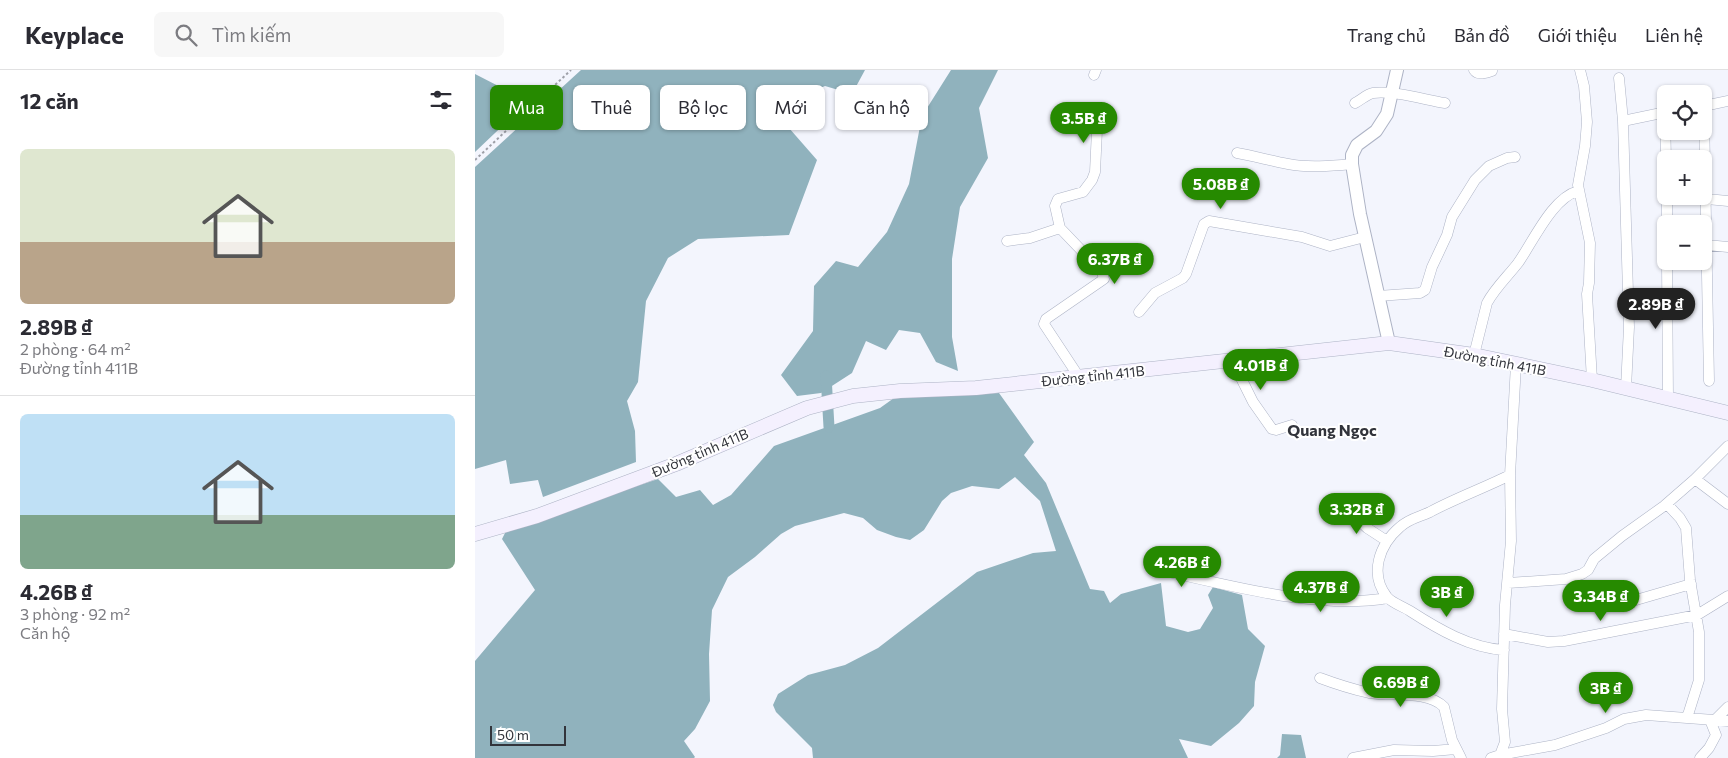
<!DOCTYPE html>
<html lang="vi">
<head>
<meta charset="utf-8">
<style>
  :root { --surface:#fff; --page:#f7f7f7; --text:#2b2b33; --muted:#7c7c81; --line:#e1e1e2; --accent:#268a00 }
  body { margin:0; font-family:Commissioner,sans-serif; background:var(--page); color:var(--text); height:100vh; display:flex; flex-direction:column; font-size:19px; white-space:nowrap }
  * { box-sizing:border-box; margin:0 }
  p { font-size:16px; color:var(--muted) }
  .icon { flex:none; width:28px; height:28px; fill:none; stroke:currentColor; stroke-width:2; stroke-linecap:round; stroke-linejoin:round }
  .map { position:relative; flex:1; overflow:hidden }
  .details { display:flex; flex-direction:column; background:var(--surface); width:475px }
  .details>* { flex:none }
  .banner { position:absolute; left:15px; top:15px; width:475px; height:45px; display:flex; gap:10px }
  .fabs { position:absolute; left:1182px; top:15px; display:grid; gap:10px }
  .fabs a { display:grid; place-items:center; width:55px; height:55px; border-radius:8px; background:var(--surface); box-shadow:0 1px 4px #0004; font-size:25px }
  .scale { position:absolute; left:15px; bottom:12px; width:76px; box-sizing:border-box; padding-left:5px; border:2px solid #32343b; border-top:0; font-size:14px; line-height:18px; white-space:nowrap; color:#32343b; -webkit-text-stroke:4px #fff; paint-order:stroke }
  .price { position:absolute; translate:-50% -42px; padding:0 11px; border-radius:18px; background:var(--accent); color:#fff; font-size:16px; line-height:32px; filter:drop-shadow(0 1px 2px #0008) }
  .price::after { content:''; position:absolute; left:50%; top:30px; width:15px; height:11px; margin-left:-8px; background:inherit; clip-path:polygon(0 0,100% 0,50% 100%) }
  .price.on { background:#222; color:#fff }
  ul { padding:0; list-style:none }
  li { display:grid; align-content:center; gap:10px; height:265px; padding:0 20px }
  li+li { border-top:1px solid var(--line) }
  li span { display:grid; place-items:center; height:155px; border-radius:8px; color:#555 }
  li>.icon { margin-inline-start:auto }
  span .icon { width:90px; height:90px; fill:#fffc; stroke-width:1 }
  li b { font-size:21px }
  h2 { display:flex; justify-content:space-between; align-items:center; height:60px; padding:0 20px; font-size:21px }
  .pill { padding:0 18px; border-radius:8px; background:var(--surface); box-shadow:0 1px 4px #0004; font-size:18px; line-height:45px }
  .pill.on { background:var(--accent); color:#fff }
  header { display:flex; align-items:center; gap:30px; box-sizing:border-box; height:70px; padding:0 25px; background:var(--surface); border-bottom:1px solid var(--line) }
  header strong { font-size:24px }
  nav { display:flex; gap:28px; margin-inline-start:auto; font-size:18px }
  .search { width:350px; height:45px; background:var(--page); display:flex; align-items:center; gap:12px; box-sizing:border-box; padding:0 18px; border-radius:8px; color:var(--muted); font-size:19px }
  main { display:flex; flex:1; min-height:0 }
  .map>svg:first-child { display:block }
  .water { fill:#90b2bd }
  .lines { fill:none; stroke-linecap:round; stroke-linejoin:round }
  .canal { stroke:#90b2bd; stroke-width:11 }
  .minor-casing { stroke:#adb3c5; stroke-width:11 }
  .tertiary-casing { stroke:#adb3c5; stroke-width:14 }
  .secondary-casing { stroke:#adb3c5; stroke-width:15 }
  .path { stroke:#9ea0a8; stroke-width:2; stroke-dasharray:2.5 2.5; stroke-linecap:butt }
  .minor { stroke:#fff; stroke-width:10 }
  .tertiary { stroke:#fff; stroke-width:12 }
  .secondary { stroke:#f4f0fe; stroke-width:14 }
  .labels { text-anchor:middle; stroke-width:4; stroke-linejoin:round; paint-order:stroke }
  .street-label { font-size:14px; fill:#32343b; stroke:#fff }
  .quarter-label { font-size:16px; font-weight:bold; fill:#32343b; stroke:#fff }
</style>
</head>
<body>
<header>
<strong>Keyplace</strong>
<div class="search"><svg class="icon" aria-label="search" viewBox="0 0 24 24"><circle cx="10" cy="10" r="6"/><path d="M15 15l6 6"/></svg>Tìm kiếm</div>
<nav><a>Trang chủ</a><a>Bản đồ</a><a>Giới thiệu</a><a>Liên hệ</a></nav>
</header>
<main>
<section class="details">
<h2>12 căn<svg class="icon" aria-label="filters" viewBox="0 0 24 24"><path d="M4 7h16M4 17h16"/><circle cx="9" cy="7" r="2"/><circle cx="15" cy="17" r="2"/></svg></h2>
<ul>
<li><span style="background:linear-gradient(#dfe7d0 60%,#b9a48a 0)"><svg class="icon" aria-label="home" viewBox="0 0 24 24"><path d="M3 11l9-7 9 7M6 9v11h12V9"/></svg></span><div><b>2.89B ₫</b><p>2 phòng · 64 m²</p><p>Đường tỉnh 411B</p></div></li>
<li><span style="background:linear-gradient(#bfe0f5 65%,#7fa58c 0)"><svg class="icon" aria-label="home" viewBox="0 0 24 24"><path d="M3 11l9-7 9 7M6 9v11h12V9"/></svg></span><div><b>4.26B ₫</b><p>3 phòng · 92 m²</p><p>Căn hộ</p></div></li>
</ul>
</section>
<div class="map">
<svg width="1253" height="688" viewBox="0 0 1253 688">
  <rect width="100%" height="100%" fill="#f3f5fd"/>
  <!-- water -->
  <path class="water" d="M106,0H390L377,24L350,16L308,34L307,50L342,90L314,165L223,169L193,188L171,231L163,312L152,331L160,361L161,392L68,427L63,410L35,414L31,390L0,399V97Z
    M476,0H523L504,38L513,88L485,137L477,189V267L483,301L461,292L445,263L424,260L411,280L391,271L377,303L346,323L322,326L306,305L338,261L339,216L361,191L383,197L412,162L434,114L447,46Z
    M0,4L39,24L38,46L0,82Z
    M524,323L559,372L549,385L571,413L615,519L629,521L635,533L646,524L686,513L691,556L713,562L725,559L738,538L733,525L738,517L767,525L773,559L790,576L780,612L779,636L764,653L736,676L704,669L713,688H338L337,678L301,642L298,635L303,624L333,605L370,595L403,578L502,502L558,483L581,481L565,431L540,407L524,419L497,416L476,423L467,431L449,460L435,470L421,467L402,460L388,448L369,443L320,456L306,464L280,487L253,507L237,540L234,584L235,631L220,659L209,671L220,687L219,688H0V591L60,520L27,469L32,459L183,409L201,427L225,420L238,435L256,425L299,376L405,338L419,328Z
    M807,664L826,665L831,688H802L805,685Z"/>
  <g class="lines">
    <!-- canal -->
    <path class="canal" d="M351,306L354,357"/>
    <!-- minor casing -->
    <g class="minor-casing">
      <path id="minor" d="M999,0C1003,6 1010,3 1017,1
        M1105,0L1109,16L1112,52L1110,76L1103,115L1115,173L1114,213L1112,224L1117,310
        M619,5L621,0
        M1144,8L1148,51L1154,257L1151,318
        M880,33C886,30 892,24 898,23C917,20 951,30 970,33
        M1229,36L1253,31
        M1190,43L1191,92
        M1229,44L1234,311
        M1148,51L1191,42
        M762,83C780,86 796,91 813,94C833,98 856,96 877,94
        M1192,126V154
        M1232,129L1253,131
        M532,171L555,168L585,158
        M1232,175L1253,177
        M1192,191L1193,329
        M903,226L945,223L950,220L957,197L972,165L977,147L1000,110L1014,96L1032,88L1040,87
        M664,242L680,223L708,208L711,204L729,154L734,151L827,167L855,176L890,167
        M999,285L1012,233C1020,218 1033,206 1043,193C1058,172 1077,128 1103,121
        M757,290L778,332L797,359L801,360L817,355
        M604,307L569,254L571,249L629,209L627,202L585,158L580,136L583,129L608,122L617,110L620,102L622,60L632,47
        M1220,409L1253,376
        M1192,434L1205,448L1211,458L1215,510L1224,562V610L1212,648
        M870,437L892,458L912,471
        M689,501C758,516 843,540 913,528
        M1033,513L1091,509L1107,504L1113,500L1119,489L1147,466L1189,436L1220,409L1253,434
        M1161,530L1216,514
        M1029,564L1073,572L1089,571L1222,545L1253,526
        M1029,580C995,578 963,559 935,541C929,537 917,533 912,527C894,504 904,475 925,457C935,448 945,447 955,442C981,428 1009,418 1035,405
        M845,608C861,614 877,619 894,623C916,627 953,620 969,637L977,670L986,688
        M1240,650L1253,637
        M1025,685L1030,672L1027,639L1030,535L1036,471L1035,405L1041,294
        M878,688L919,680L958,681L981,679
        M1016,688L1025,685L1080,675L1131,658L1149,649L1171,645L1253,651
        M1225,688L1234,678L1241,665L1235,650"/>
    </g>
    <!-- tertiary casing -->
    <g class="tertiary-casing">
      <path id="tertiary" d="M914,273L885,144L877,94V85L882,75L901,61L912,44L922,0"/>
    </g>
    <!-- secondary casing -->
    <g class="secondary-casing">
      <path id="secondary" d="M0,464L62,446L201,394L332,338L378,326L425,321L501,318L914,273L999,285L1117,310L1253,343"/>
    </g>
    <!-- path -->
    <path class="path" d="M0,90L96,0"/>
    <!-- minor -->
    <use href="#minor" class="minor"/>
    <!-- tertiary -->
    <use href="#tertiary" class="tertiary"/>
    <!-- secondary -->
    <use href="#secondary" class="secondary"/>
  </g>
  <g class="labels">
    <!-- street labels -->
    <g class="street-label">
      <text transform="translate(1020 291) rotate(11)" y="5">Đường tỉnh 411B</text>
      <text transform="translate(618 306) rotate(-6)" y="5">Đường tỉnh 411B</text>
      <text transform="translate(225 383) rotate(-23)" y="5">Đường tỉnh 411B</text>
    </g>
    <!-- quarter labels -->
    <g class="quarter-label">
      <text x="857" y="366">Quang Ngọc</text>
    </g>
  </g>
</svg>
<div class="fabs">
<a><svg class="icon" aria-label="locate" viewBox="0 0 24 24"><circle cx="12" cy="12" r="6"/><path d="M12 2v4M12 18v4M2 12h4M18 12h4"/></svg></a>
<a>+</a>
<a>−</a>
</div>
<div class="scale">50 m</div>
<b class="price" style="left:609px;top:74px">3.5B ₫</b>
<b class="price" style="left:746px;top:140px">5.08B ₫</b>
<b class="price" style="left:640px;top:215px">6.37B ₫</b>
<b class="price on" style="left:1181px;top:260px">2.89B ₫</b>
<b class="price" style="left:786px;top:321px">4.01B ₫</b>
<b class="price" style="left:882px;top:465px">3.32B ₫</b>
<b class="price" style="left:707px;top:518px">4.26B ₫</b>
<b class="price" style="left:846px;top:543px">4.37B ₫</b>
<b class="price" style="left:972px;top:548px">3B ₫</b>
<b class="price" style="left:1126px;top:552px">3.34B ₫</b>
<b class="price" style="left:926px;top:638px">6.69B ₫</b>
<b class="price" style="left:1131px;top:644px">3B ₫</b>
<div class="banner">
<a class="pill on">Mua</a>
<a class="pill">Thuê</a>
<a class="pill">Bộ lọc</a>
<a class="pill">Mới</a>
<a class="pill">Căn hộ</a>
</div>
</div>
</main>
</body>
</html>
